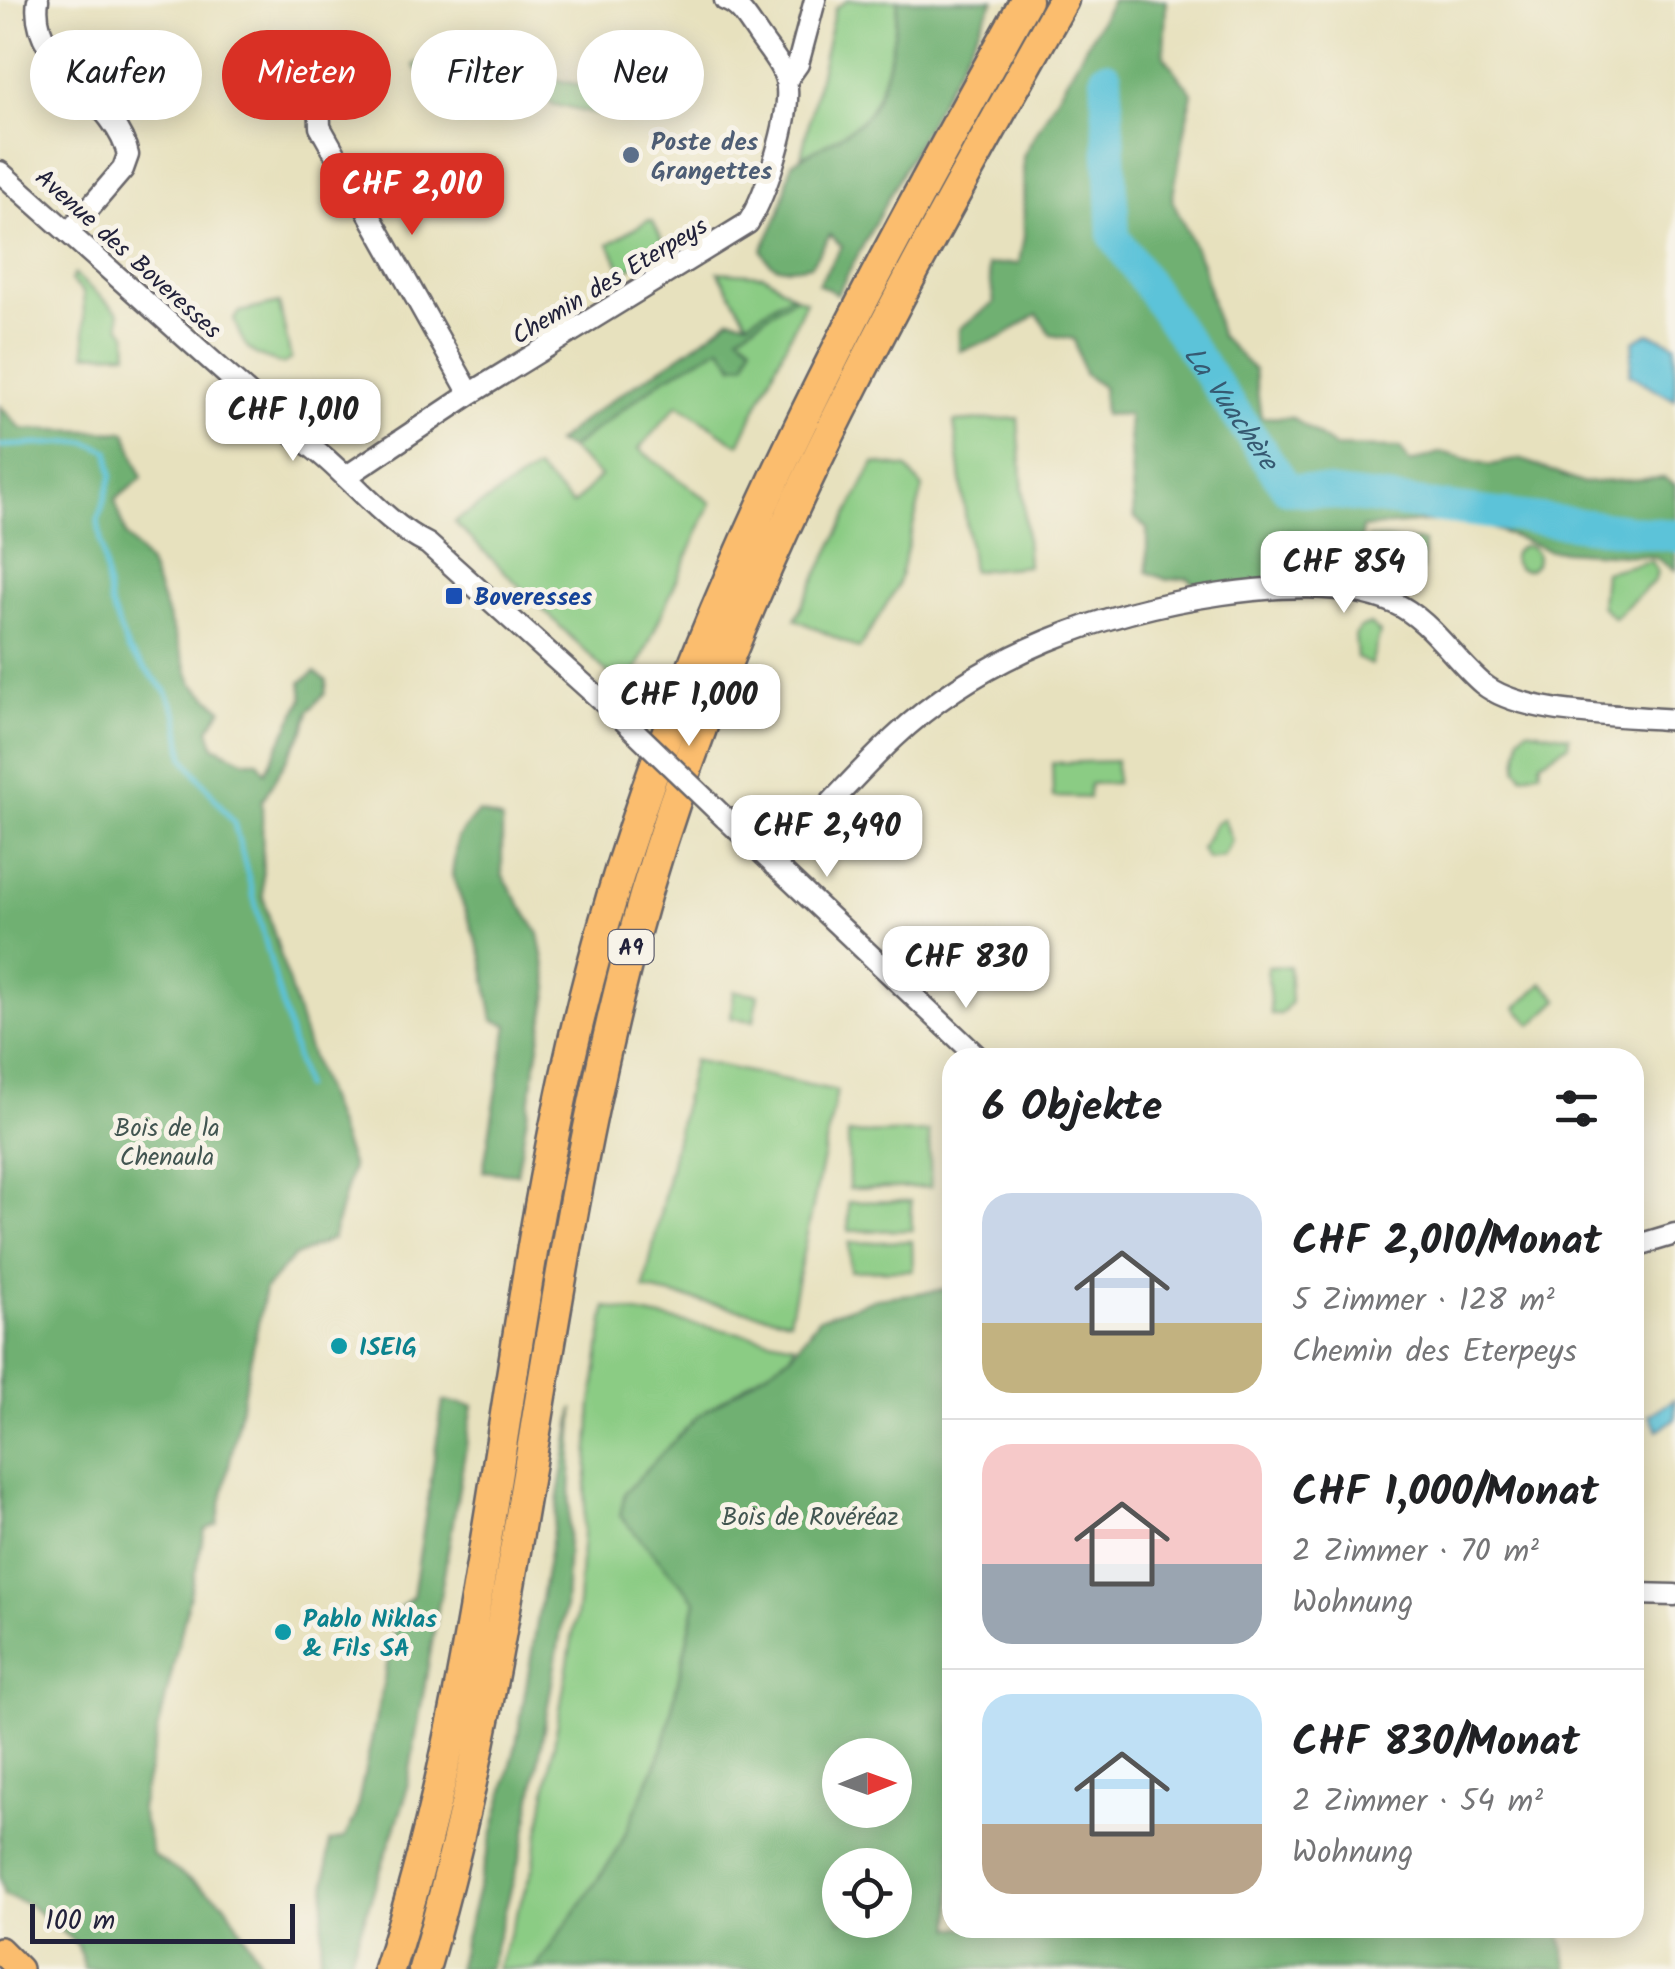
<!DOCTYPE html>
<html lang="de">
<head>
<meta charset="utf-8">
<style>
  :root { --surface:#fff; --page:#f6f6f6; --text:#202124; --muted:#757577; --line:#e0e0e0; --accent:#d93025 }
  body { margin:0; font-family:Kalam,sans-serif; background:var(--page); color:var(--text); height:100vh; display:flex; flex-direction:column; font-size:38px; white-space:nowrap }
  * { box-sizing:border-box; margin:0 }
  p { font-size:32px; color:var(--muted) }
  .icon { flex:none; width:55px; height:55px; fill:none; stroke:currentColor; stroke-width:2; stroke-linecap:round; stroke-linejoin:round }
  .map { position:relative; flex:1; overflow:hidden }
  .side { position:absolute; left:942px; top:1048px; width:702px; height:890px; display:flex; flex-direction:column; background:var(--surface); border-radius:30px; box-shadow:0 5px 25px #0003 }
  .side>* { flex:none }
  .guide { position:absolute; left:30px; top:30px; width:762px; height:90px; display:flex; gap:20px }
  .needle { width:65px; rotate:89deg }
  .controls { position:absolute; left:822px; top:1738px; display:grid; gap:20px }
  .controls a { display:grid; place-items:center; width:90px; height:90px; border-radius:50%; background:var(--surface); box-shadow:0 5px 25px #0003; font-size:50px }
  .scale { position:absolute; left:30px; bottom:25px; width:265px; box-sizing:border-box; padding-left:10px; border:5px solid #22223b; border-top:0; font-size:28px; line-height:35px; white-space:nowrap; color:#22223b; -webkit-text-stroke:8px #f7f3e8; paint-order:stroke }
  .price { position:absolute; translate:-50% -85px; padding:0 22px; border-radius:20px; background:#fff; color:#222; font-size:32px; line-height:65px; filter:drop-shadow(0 2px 5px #0008) }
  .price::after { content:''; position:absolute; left:50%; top:60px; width:30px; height:22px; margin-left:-15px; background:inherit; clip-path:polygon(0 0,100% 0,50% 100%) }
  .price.selected { background:var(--accent); color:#fff }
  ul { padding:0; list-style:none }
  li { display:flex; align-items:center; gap:30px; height:250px; padding:0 40px }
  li+li { border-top:2px solid var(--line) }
  li span { display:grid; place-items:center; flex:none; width:280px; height:200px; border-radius:30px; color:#555 }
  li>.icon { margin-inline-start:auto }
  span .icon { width:120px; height:120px; fill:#fffc; stroke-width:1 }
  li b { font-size:42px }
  h2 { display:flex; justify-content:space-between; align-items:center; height:120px; padding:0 40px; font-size:42px }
  .tag { padding:0 35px; border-radius:45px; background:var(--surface); box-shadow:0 5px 25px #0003; font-size:35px; line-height:90px }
  .tag.selected { background:var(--accent); color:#fff }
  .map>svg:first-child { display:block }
  .green { fill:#8bcc84; stroke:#567760; stroke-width:2.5 }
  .forest { fill:#70b072; stroke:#496956; stroke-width:2.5; fill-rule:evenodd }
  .water { fill:#5cc3d9; stroke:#3f728a; stroke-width:2.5 }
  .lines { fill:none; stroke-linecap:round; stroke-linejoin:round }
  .stream { stroke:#5cc3d9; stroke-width:5 }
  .river { stroke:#5cc3d9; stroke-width:32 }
  .minor-casing { stroke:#676569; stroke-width:25 }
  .major-casing { stroke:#676569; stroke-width:30 }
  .highway-casing { stroke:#676569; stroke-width:35 }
  .minor { stroke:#fff; stroke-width:20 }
  .major { stroke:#fbbd6e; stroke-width:25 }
  .highway { stroke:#fbbd6e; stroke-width:30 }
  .minor-bridge-casing { stroke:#676569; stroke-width:25; stroke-linecap:butt }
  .minor-bridge { stroke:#fff; stroke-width:20 }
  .service-dot { fill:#5c6f8a; stroke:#f7f3e8; stroke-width:4 }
  .transit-dot { fill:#1a4fb4; stroke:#f7f3e8; stroke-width:4 }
  .culture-dot { fill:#0f9aa8; stroke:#f7f3e8; stroke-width:4 }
  .labels { text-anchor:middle; stroke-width:10; stroke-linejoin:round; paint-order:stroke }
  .shield { fill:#f7f3e8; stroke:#62616f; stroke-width:2.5 }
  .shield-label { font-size:22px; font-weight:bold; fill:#22223b }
  .service-label { font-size:25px; font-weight:bold; fill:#4e5e75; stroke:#f7f3e8; text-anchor:start }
  .street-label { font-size:25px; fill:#22223b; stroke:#f7f3e8 }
  .transit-label { font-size:25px; font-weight:bold; fill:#164399; stroke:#f7f3e8; text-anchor:start }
  .park-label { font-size:25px; fill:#425551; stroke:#f7f3e8 }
  .culture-label { font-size:25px; font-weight:bold; fill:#0d838f; stroke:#f7f3e8; text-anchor:start }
  .water-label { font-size:28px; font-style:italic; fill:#365a72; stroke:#f7f3e8 }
</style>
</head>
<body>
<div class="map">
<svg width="1675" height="1969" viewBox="0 0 1675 1969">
  <rect width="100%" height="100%" fill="#f7f3e8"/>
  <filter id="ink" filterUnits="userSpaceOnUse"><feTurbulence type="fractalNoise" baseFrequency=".01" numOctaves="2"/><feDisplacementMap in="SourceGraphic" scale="20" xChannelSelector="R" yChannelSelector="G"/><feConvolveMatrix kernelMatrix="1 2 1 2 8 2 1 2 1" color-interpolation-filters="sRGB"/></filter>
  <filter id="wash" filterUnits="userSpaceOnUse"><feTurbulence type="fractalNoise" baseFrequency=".0048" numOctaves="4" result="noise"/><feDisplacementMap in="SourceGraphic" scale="40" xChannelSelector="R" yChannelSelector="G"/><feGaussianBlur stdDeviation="2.25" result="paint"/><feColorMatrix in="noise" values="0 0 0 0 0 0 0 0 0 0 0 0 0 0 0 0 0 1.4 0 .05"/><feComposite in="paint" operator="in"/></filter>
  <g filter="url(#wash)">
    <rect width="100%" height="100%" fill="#e7e1be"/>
    <!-- green -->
    <path class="green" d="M848,0H898C896,32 885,97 862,120C844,137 822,146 801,157L835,8Z
      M462,37L472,60L483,64L478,89L425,81L414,65Z
      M541,76L605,91L599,115L551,104L539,84Z
      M648,220L653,221L665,246L627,270L621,269L609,244Z
      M718,272L764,275L791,294L748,322Z
      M74,274L119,312L120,326L127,334L128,353L86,354L83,292L71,281Z
      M795,297L806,301L739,445L678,404L639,449L711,503L627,692L454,522L536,469L573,505L600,476L570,449L666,377L721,347L734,365L739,334Z
      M279,303L291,359L283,364C251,355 244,351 234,319L240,312Z
      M1018,418L1028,566L972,571L954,422Z
      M874,463L907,468L923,488L897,587L859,649L795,619Z
      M1369,538L1424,542L1422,570L1367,565Z
      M1513 558a12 12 0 1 1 24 0a12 12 0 1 1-24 0Z
      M1651,561L1657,571L1655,580L1614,618L1601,606L1604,572Z
      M1370,624L1380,633L1371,665L1357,658L1355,635L1360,628Z
      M1527,729L1569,736L1568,745L1541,762L1540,771L1522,776L1517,768L1520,735Z
      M1116,761V783L1089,784V798L1053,797L1052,763Z
      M1224,819L1232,841L1223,857L1207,859L1201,849L1215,823Z
      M1289,966L1291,1002L1281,1014H1271L1267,967Z
      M1543,983L1559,1000L1532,1025L1516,1008Z
      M734,991L758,994L754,1021L731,1018Z
      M693,1060L837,1091L789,1320L644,1289Z
      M929,1132L931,1187L849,1189L848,1134Z
      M911,1201L912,1230L849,1231L848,1202Z
      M912,1241L913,1270L850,1271L849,1243Z
      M606,1307L795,1344L791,1355L697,1417L621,1516L696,1601L663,1748L617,1852L535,1969H497L533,1867L578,1604L592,1404Z"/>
    <!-- forest -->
    <path class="forest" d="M898,0H994L837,294L818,284L842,246L830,235L811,265C791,269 770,273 762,250L780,212L792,163C815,148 840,139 861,121C885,100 896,31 898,0Z
      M1112,0H1166L1164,56L1192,93L1172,200L1202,263L1220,335L1254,370L1261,417L1293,418L1335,447L1400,448L1410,463L1441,452L1490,465L1521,459L1581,483L1664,478L1675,485V571L1655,557L1548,550L1466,518L1362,528L1360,584L1330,578L1331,552L1298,574L1210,599L1188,578L1167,580L1147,572V529L1134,517L1128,414L1104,415L1102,387L1084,374L1074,339L1051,335L1037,314L1002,337L959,351V329L994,303L988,265L1019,263L1024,236L1023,156Z
      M791,294L795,297L739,334L752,344L746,363L734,365L721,347L663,379L570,449L556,443C610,394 675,365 730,318L748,321Z
      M0,406L22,429L126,432L142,478L115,500L126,536L149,564L192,683L222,709L209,729L214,746L245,761H258L265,772L303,698L301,682L315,672L327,681L325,693L309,711L304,730L262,801L263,896L307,1044L352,1167L332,1239L293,1257L265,1289L217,1524L205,1530L140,1808L153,1855L226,1904L265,1969H84L78,1945L28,1904L4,1895L0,1877Z
      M478,812L502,820V875L539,934L549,987L517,1174L483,1171L508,1025L493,1020L482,956L452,875L457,838Z
      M952,1289V1928H1559L1568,1969H535L617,1852L663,1748L696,1601L620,1516L625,1492L697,1417L791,1355L819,1318L877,1298ZM840,1755H895V1810H840ZM840,1865H895V1920H840Z
      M443,1401L473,1406L405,1799L347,1969H319L329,1842L344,1838L355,1818L399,1608L413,1596Z
      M574,1408L565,1607L525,1838L489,1969H457L516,1745Z"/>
    <!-- water -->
    <path class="water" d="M1649,333L1675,344V400L1629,374L1634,341Z
      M1675,1399V1419L1658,1430L1649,1415Z"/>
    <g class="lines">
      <!-- stream -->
      <path class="stream" d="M0,446L86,442L109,451L112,476L98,521L110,604L128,650L166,691L178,716L184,758L234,823L304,1087"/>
      <!-- river -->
      <path class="river" id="s1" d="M1106,76L1114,236L1287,488L1675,536"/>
    </g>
  </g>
  <g filter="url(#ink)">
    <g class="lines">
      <!-- minor casing -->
      <g class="minor-casing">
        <path id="minor" d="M38,0C28,64 116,98 128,155L123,169L69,232
          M786,81L798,64L815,0
          M319,90L320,127L470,394
          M0,172L296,436C344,466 378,520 428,544L620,717
          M347,476L470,394L748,223C766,195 793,113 786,80C782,64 766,47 757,33C748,20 740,5 725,0
          M725,818L979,1058
          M774,865C813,822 852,778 894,738C983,654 1104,611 1222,594C1277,586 1342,581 1394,603C1430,619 1453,659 1483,684C1522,716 1625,715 1675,720
          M1635,1246L1675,1234
          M1635,1594L1675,1595"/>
      </g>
      <!-- major casing -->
      <g class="major-casing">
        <path id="major" d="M0,1950L19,1969"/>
      </g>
      <!-- highway casing -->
      <g class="highway-casing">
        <path id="highway" d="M389,1969C487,1670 502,1350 573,1044C660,665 838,337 1026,0
          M424,1969C522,1633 542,1280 632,942C722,605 894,301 1063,0"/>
      </g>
      <!-- minor -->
      <use href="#minor" class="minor"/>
      <!-- major -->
      <use href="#major" class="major"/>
      <!-- highway -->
      <use href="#highway" class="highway"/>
      <!-- minor-bridge casing -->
      <g class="minor-bridge-casing">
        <path id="minor-bridge" d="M620,717L725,818"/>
      </g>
      <!-- minor-bridge -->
      <use href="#minor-bridge" class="minor-bridge"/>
    </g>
  </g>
  <!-- markers -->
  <circle class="service-dot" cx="631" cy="155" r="10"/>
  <rect class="transit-dot" x="444" y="586" width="20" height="20" rx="5"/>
  <g class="culture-dot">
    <circle cx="339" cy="1346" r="10"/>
    <circle cx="283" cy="1632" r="10"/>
  </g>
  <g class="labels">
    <!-- shield labels -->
    <rect class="shield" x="608.5" y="930" width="45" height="34" rx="8"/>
    <g class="shield-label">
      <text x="631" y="955">A9</text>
    </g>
    <!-- service labels -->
    <g class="service-label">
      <text x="651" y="150">Poste des<tspan x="651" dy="29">Grangettes</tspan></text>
    </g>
    <!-- street labels -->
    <g class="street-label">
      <text transform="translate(129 253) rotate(42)" y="9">Avenue des Boveresses</text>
      <text transform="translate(609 280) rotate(-31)" y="9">Chemin des Eterpeys</text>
    </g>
    <!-- transit labels -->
    <g class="transit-label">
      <text x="474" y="605">Boveresses</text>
    </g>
    <!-- park labels -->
    <g class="park-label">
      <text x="167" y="1136">Bois de la<tspan x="167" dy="29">Chenaula</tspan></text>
      <text x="810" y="1525">Bois de Rovéréaz</text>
    </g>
    <!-- culture labels -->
    <g class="culture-label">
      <text x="359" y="1355">ISEIG</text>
      <text x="303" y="1627">Pablo Niklas<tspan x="303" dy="29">&amp; Fils SA</tspan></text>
    </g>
    <!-- water labels -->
    <g class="water-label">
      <text dy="10" stroke="none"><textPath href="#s1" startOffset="368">La Vuachère</textPath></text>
    </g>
  </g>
</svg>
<div class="controls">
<a><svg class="needle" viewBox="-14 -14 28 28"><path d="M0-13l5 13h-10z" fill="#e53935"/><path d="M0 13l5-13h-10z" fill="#757577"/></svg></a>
<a><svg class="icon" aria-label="locate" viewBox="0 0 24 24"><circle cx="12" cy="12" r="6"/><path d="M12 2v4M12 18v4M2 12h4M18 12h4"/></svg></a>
</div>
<div class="scale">100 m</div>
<b class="price selected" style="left:412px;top:238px">CHF 2,010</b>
<b class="price" style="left:293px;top:464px">CHF 1,010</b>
<b class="price" style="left:1344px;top:616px">CHF 854</b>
<b class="price" style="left:689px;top:749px">CHF 1,000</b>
<b class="price" style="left:827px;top:880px">CHF 2,490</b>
<b class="price" style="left:966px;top:1011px">CHF 830</b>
<div class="guide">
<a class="tag">Kaufen</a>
<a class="tag selected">Mieten</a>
<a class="tag">Filter</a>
<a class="tag">Neu</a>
</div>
<section class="side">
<h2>6 Objekte<svg class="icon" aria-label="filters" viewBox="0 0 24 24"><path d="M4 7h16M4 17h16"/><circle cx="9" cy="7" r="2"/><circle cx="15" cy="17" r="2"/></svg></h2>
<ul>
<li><span style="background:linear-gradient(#c9d6e8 65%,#c2b280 0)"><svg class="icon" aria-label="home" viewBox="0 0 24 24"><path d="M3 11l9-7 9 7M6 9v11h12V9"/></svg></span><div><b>CHF 2,010/Monat</b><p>5 Zimmer · 128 m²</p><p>Chemin des Eterpeys</p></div></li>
<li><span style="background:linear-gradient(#f6c9c9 60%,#9aa5b1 0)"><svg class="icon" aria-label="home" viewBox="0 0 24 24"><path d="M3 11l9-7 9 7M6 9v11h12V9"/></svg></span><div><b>CHF 1,000/Monat</b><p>2 Zimmer · 70 m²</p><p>Wohnung</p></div></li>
<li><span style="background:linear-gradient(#bfe0f5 65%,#b9a48a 0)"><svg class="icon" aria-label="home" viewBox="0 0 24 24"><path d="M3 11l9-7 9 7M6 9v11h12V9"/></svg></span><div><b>CHF 830/Monat</b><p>2 Zimmer · 54 m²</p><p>Wohnung</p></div></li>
</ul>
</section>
</div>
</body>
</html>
